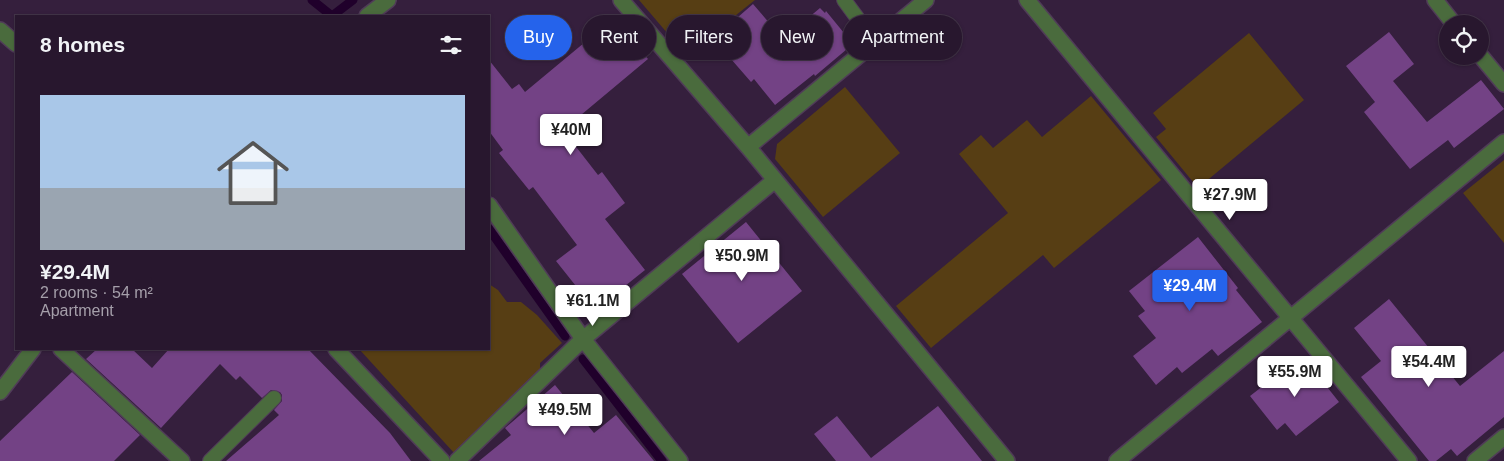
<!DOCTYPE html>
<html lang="en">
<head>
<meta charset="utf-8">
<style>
  :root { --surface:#28172e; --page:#302036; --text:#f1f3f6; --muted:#a59faa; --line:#44364a; --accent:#2563eb }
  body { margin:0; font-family:Helvetica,sans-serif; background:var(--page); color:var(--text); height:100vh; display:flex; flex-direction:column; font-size:19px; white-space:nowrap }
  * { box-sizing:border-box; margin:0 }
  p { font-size:16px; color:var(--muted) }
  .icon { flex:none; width:28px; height:28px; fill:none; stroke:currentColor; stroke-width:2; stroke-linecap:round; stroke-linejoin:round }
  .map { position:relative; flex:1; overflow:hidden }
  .drawer { position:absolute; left:15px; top:15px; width:475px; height:335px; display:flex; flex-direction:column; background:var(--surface); border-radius:0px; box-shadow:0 1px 4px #0004,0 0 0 1px var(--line) }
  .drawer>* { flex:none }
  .banner { position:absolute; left:505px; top:15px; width:475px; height:45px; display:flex; gap:10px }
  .controls { position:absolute; left:1439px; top:15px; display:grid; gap:10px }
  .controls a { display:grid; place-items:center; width:50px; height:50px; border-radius:50%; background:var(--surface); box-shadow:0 1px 4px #0004,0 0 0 1px var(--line); font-size:25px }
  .price { position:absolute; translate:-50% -42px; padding:0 11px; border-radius:5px; background:#fff; color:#222; font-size:16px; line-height:32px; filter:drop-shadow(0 1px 2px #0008) }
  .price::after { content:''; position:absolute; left:50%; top:30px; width:15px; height:11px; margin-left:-8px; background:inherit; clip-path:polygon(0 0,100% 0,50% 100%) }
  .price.active { background:var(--accent); color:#fff }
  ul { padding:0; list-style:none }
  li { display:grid; align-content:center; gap:10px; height:265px; padding:0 25px }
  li+li { border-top:1px solid var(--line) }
  li span { display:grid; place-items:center; height:155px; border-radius:0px; color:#555 }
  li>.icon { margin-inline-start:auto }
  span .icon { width:90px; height:90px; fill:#fffc; stroke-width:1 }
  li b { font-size:21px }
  h2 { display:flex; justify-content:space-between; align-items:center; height:60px; padding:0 25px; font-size:21px }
  .tag { padding:0 18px; border-radius:22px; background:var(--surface); box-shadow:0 1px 4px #0004,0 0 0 1px var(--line); font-size:18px; line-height:45px }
  .tag.active { background:var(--accent); color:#fff }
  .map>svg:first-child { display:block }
  .green { fill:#573e14 }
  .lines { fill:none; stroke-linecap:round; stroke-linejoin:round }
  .stream { stroke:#20002b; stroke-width:9 }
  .building { fill:#734285 }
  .lane-casing { stroke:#503c58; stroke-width:16 }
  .street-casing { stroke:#503c58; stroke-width:18 }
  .lane { stroke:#4a6b3d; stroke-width:14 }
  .street { stroke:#4a6b3d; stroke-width:15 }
</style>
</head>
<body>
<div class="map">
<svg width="1504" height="461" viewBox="0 0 1504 461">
  <rect width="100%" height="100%" fill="#351f3d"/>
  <!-- green -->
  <path class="green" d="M639,0H755L686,55Z
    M1249,33L1304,100L1198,188L1156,137L1166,129L1153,113Z
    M845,87L900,153L823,217L775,159L777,144Z
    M1091,96L1161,180L1054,268L1043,255L931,348L896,306L1008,213L959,154L981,135L993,148L1027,120L1042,137Z
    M1504,160V243L1463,193Z
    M489,284L498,290L507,302H521L537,315L562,343L540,363V376L455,454L359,349H489Z"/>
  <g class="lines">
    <!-- stream -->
    <path class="stream" d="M312,0L332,16
      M332,16L353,0
      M489,229L565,336
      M583,359L662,461"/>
  </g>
  <!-- building -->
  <path class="building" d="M753,4L771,25L778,20L789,34L820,8L825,13L826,11L853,44L815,76L814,74L775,105L754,79L751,82L731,59L748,44L730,24Z
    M614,18L648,59L563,130L598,175L602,172L625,203L605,219L645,270L595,310L556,261L577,245L533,187L529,190L499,153L503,150L489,131V60L512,89L519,84L525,92Z
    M1389,32L1414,64L1393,81L1427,122L1481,80L1504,109L1454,148L1448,140L1410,169L1364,112L1375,102L1346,66Z
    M746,222L802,291L738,343L682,274Z
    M1198,237L1238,288L1236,290L1262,322L1218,356L1212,349L1182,373L1177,367L1156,385L1133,356L1156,338L1138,316L1145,311L1129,291Z
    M1389,299L1460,386L1504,351V417L1457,456L1451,449L1436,461H1429L1361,377L1381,361L1354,328Z
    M97,349H132L152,368L169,349H308L390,433L411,461H226L279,415L274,410L282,401V395L280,392L271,390L262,398L240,376L236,380L220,364L161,428L86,359Z
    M1304,358L1339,402L1296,436L1285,423L1277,430L1250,396L1276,376L1278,378Z
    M72,372L140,435L114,461H0V441Z
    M555,385L594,433L616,415L654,461H479L511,435L505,428Z
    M938,406L982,461H836L814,434L837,416L871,458Z"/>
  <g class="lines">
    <!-- lane casing -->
    <g class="lane-casing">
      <path id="lane" d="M844,0L875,42
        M210,461L274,398"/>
    </g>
    <!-- street casing -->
    <g class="street-casing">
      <path id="street" d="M621,0L748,147L1007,461
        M1027,0L1409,461
        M1435,0L1454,24
        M367,16L388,0
        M0,30L16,44
        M1480,55L1504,84
        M748,147L926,0
        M489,205L583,339L680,461
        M61,349L182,461
        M336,349L442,461
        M0,392L33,349
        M457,461L583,339L775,180
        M1117,461L1504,142
        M1475,461L1504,437"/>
    </g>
    <!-- lane -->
    <use href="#lane" class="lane"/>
    <!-- street -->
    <use href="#street" class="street"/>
  </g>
</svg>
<div class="controls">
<a><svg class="icon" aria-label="locate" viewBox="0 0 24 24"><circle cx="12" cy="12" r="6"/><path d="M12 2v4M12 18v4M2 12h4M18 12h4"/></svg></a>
</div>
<b class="price" style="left:571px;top:156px">¥40M</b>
<b class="price" style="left:1230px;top:221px">¥27.9M</b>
<b class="price" style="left:742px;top:282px">¥50.9M</b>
<b class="price active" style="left:1190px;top:312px">¥29.4M</b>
<b class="price" style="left:593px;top:327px">¥61.1M</b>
<b class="price" style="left:1429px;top:388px">¥54.4M</b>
<b class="price" style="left:1295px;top:398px">¥55.9M</b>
<b class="price" style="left:565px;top:436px">¥49.5M</b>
<div class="banner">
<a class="tag active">Buy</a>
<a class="tag">Rent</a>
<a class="tag">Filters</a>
<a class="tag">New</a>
<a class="tag">Apartment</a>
</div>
<section class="drawer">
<h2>8 homes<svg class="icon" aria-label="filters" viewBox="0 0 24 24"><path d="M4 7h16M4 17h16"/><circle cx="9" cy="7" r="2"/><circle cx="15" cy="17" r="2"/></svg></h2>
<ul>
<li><span style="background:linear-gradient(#a9c7e8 60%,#9aa5b1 0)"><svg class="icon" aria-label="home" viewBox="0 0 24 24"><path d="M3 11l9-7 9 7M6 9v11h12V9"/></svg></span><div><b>¥29.4M</b><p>2 rooms · 54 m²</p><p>Apartment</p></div></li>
</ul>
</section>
</div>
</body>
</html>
